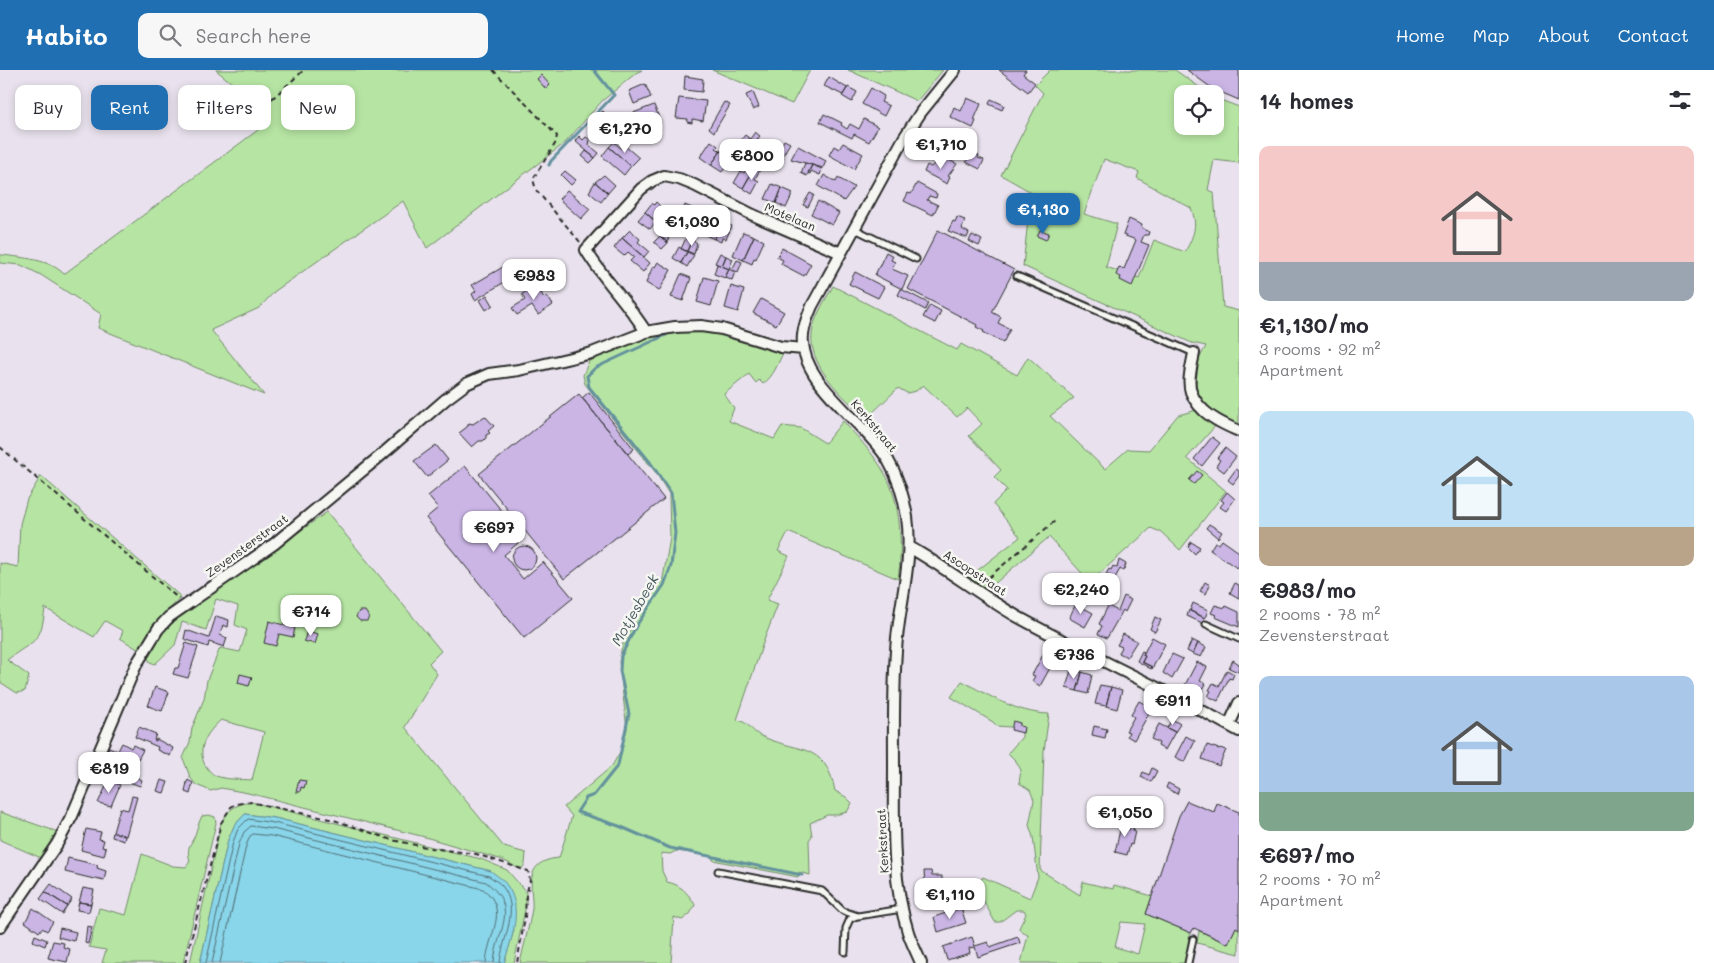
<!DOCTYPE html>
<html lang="en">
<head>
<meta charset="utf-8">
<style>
  :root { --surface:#fff; --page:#f7f7f7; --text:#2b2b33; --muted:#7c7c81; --accent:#1f6fb2 }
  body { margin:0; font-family:Mali,sans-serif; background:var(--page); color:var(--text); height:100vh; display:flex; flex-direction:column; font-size:19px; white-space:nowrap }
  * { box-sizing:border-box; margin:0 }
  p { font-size:16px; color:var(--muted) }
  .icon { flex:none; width:28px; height:28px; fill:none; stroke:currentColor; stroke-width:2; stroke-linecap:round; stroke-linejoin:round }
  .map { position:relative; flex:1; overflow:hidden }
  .sheet { display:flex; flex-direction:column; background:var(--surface); width:475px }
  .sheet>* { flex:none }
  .hud { position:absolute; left:15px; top:15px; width:475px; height:45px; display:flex; gap:10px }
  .fabs { position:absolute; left:1174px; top:15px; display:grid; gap:10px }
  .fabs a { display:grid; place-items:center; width:50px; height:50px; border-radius:10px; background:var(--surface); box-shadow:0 2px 8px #0003; font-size:25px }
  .price { position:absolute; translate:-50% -42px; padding:0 11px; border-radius:10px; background:#fff; color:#222; font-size:16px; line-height:32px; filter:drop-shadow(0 1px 2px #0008) }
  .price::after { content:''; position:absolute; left:50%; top:30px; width:15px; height:11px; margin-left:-8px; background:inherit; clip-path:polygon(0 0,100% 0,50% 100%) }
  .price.active { background:var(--accent); color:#fff }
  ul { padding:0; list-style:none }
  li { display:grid; align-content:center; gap:10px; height:265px; padding:0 20px }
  li span { display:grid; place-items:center; height:155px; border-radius:10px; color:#555 }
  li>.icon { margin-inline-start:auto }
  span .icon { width:90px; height:90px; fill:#fffc; stroke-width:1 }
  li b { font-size:21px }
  h2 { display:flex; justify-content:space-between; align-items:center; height:60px; padding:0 20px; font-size:21px }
  .pill { padding:0 18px; border-radius:10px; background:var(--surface); box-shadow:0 2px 8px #0003; font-size:18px; line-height:45px }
  .pill.active { background:var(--accent); color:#fff }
  header { display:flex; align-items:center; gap:30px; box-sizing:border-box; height:70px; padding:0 25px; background:var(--accent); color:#fff }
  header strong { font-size:24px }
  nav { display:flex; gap:28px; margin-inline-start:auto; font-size:18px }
  .search { width:350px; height:45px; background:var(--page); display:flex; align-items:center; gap:12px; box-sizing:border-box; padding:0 18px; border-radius:10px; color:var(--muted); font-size:19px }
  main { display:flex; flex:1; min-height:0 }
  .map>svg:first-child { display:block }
  .green { fill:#b6e5a3; stroke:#708867; fill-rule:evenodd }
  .water { fill:#89d5e9; stroke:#63919d }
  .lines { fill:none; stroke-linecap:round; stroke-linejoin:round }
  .shore { stroke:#516f77; stroke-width:1 }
  .stream { stroke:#63919d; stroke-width:3 }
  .building { fill:#cab5e5; stroke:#2b2b2b }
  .service-casing { stroke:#2b2b2b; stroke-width:9 }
  .minor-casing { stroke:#2b2b2b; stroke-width:14 }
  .path { stroke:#2b2b2b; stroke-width:2; stroke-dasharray:5 4; stroke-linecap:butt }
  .service { stroke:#f6f6f2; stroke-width:5 }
  .minor { stroke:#f6f6f2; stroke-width:10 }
  .labels { text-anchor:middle; stroke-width:5; stroke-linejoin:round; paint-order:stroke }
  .street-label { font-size:12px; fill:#2b2b2b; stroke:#f6f6f2 }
  .water-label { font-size:14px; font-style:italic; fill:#42565a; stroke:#f6f6f2 }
</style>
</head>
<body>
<header>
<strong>Habito</strong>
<div class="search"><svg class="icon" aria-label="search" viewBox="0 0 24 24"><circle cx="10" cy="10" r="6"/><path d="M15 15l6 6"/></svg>Search here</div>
<nav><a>Home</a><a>Map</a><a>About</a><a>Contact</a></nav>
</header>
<main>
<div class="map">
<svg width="1239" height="893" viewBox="0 0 1239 893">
  <rect width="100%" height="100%" fill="#e9e2ee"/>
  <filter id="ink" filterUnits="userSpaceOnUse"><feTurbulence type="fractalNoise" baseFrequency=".02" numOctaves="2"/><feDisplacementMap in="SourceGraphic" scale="10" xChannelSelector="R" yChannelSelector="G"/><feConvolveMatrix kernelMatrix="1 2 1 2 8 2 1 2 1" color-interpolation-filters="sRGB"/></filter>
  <g filter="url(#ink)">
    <!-- green -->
    <path class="green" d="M216,0H642L636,3L602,31L565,73L427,178L403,131L275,221L259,238L211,260L264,325L98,258L101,244L41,205L21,195L0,193V185H3C24,188 49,189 64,204L262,57C268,46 268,41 261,29L256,33Z
      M712,0H810L792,34Z
      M848,0H943L917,31Z
      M1050,0H1175L1209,24H1182V56H1215V28L1239,37V93L1214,90L1208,120L1214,123L1223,237L1239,241V355C1211,344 1187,329 1197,294C1199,288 1203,282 1206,276L1192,273L1023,196L1031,122L1001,105L1043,23L1035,15ZM1104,89L1139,102L1137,108L1191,138C1198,156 1194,165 1185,182L1154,170L1139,208L1106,197L1117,154L1084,144Z
      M833,216L957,280L961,274L1017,305L1028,287L1074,328L1050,346L1105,399L1128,379L1149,380L1178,345L1197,340L1217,354L1187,388L1226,421L1180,480L1160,461H1158L1151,458L1090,512L1049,467L986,521L969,507L1020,467L993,434L1007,420L994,407L1001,400L969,366L982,354L967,338L957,347L923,315L916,321L907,323L898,318L866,349C844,326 804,295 813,258C816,244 826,229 833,216Z
      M685,259H710L784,281C778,293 774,306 763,314L759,310L756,313L749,304L724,324L734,338L729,351L774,369L782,356L801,358L825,373L843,351C858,368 873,383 884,402C901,431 903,477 898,509L788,462L778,481L789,486L767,530L778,534L763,573L737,650C749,652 750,660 759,665C795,683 826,671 835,721L846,727L852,733L847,742L835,745H827L810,753L812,766L809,770L810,805L799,802L798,807L713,790L712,786L676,781L670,784L661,783L662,801L667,812C680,814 689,824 695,835L690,844L682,850L674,847L671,893H520C524,875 529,857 532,839C533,827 529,815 533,803C537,792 548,789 559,788L572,746L564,737L612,696L621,680L627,659L619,592L622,576L635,549L663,508L670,468L669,424L656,403L585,314L583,305L589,291L652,266Z
      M41,406L181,527L150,560L139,580L120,568L123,561L105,551L94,567L45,538C41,575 34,569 7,590L29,606L25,621L17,623L0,612V493L18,497L20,454L27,429Z
      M327,442L441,581L429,593L437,604L405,657L504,777L526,783L525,794L521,800L503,790L425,767L248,723L221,718L211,721L196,715L190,707L183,688L190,672L192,658L204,629L207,610L220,578L240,582L247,560L235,555L238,536L216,529L206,560L182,552L175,575L155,594L150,592L146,585L162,564L179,547ZM221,650L264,662L252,710C241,709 227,710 216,706C211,704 208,699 205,695C196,678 208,661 221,650Z
      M962,611C990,626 1017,643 1049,644L1044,681L1040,800L1080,825L1083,812L1113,819L1114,815L1152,826L1146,844L1191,863L1189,867L1191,869L1187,893H1021L1028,865L1022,862L1019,858L1026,844L1024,840H1016L1000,852H995L981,826L966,831L965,824L976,818L983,807L1030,828L1038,807L1033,767L1029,755L1034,730L1030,720L1019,713L1021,700L1016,691L1008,683L1022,667V660L1010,657L997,656L993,652L951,627ZM1121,852L1145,854L1138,884L1115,877Z
      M251,732L481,789L507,800L526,822V835L514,893H504L514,860L491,801L275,748L245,744L234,756L228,770L200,893H190L221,753C228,739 236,734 251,732Z
      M0,742L58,762L41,788L0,770Z
      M209,745L215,747L216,753L183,893H102L106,880L89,877L99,838L126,845L142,784L173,796L186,797L190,791C186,777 190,777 195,765C197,758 199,752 202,746Z
      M1236,857L1239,859V884L1197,873L1199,861L1228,874Z"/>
    <!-- water -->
    <path class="water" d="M245,744L275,748L491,801C496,805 503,809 506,814C524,837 512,868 504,893H200L228,770L234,756Z"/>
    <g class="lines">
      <!-- shore -->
      <path class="shore" d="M206,893L233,772L238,759L248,749L274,753L489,806C493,809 499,812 502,816C521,839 502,868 500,893
        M212,893L239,774L244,762L251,756L273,759L486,812C521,839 496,861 494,893
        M220,893L246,776L250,766L253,764L272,766L483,819C511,840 487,866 486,893"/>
      <!-- stream -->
      <path class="stream" d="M549,95L551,91L614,25L594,0
        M666,265L595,298L587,306L589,317L650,392L671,423L675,463L671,496L664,515L636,556L621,586L620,601L629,644L618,695L594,725L586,728L577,742L619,756L670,778L802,805"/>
    </g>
    <!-- building -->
    <path class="building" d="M999,0H1026L1023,4L1035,13L1028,22Z
      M1187,0H1239V30L1213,19Z
      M541,5L550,15L546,19L537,9Z
      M685,6L703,9L702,22L684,20Z
      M829,7L847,18L843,25L824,16Z
      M645,14L651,27L634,34L629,21Z
      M848,17L857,22L852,32L842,26Z
      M871,18L884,26L881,32L889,36L884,46L862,34Z
      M753,22L759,37L753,40L746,25Z
      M679,28L706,31L703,51L692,49V53L687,52L688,49L676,48Z
      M967,28L981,34L974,50L976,51L973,58L950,47L954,37L961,41Z
      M991,29L1004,35L1002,40L989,34Z
      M724,32L730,35L714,62L709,58Z
      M654,35L661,53L650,58L652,61L648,63L646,59L636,64L628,45Z
      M603,41L616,55L612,59L598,45Z
      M824,44L842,53L841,55L847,59L850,54L859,59L864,49L878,57L869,72L854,64L852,68L820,52Z
      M935,58L947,64L948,62L961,69L955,81L930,68Z
      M755,62L760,66L747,83L737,75L745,65L750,69Z
      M579,66L583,70L586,67L590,70L589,75L599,83L595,88L575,71Z
      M757,70L761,73L753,87L747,83Z
      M784,70L790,73L783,85L778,82Z
      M711,71L718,76L716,78L721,81L711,95L700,87Z
      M614,72L622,79L625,76L639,88L631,96L609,77Z
      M843,73L863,84L854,99L829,85L834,76L839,79Z
      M798,76L826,91L823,98L791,89Z
      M609,77L631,96L624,105L602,86Z
      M586,81L595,88L590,93L582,86Z
      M721,81L732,89L722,102L711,95Z
      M971,82L979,86L978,88L984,90L980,99L966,92Z
      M770,83L777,85L773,95L766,92Z
      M777,85L784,87L779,98L773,95Z
      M945,88L957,94L948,106L950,107L947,114L924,102L927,95L931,97L935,93L937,94L940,89L944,91Z
      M751,92L756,95L743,118L734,113L741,101L744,103Z
      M805,93L812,95L807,106L801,103Z
      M756,95L761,98L755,109L759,111L752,124L743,118Z
      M812,95L822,99L820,105L811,101L810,104L808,103Z
      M565,101L576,110L571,115L561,105Z
      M604,105L615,115L608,123L595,112Z
      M824,105L836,112L838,108L854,117L844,131L818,116Z
      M595,112L608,123L601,132L589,122Z
      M917,113L937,124L936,128L929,126L927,130L938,135L933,145L904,131L908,123L911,124Z
      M772,114L782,118L776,133L765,129Z
      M782,118L793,123L786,138L776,133Z
      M567,120L590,139L581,149L559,129Z
      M810,123L814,125L808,137L803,135Z
      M818,131L839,143L832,155L811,144Z
      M656,132L660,136L658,139L663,143L659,148L662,150L656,157L653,155L656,152L645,142L652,133L654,135Z
      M1029,132L1031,138L1020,141L1018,135Z
      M685,135L698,141L688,164L675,158Z
      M645,142L656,152L650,159L638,150Z
      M711,147L722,152L714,169L703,164Z
      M957,147L965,150L962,159L969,163L967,168L948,161L953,151L955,152Z
      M1129,149L1142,155L1141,157L1149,162L1148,165H1144L1141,172L1149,175L1132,216L1120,210L1121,207L1116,205L1119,197L1124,199L1136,170L1123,165Z
      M722,152L732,156L726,169L722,168L721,172L714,169Z
      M630,160L640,169L638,172L649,181L644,187L622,168Z
      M660,160H669L668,173L660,166Z
      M938,160L1014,200L992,242L1001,247L998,253L1010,259L1003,273L983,262L984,261L976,257L977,255L908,219Z
      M1040,160L1049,163L1046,170L1037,166Z
      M743,162L754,166L743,190L733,185Z
      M972,165L982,170L979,176L969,171Z
      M660,166L668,173L662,179L654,172Z
      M754,166L764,171L756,189L754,188L752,194L743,190Z
      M622,168L650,193L643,202L630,191L634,187L628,182L624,186L614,178Z
      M686,168L692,170L687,181L681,179Z
      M692,170L697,173L694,184L687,181Z
      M679,177L687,182L681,193L673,188Z
      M782,178L811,194L804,206L781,194L783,190L777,187Z
      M687,182L694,185L687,197L681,193Z
      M886,182L893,186L891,190L895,192L892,199L908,206L902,219L875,205Z
      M720,183L726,186L722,196L715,193Z
      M726,186L733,189L729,199L722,196Z
      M737,190L742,192L738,202L732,200Z
      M658,192L671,200L659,221L646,213L653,196L655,197Z
      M717,194L729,199L725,208L714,204Z
      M503,197L509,207L505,210L506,211L475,230L472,224L476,221L472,215Z
      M729,199L735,202L732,210L725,208Z
      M855,202L884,217L878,228L849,214Z
      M681,204L691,208L683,231L671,227Z
      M704,207L718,211L711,236L697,232Z
      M539,214L543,222L541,223L544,228L547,226L553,235L538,245L532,236L517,245L512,238L525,230L522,224Z
      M731,216L744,220L738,242L725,238Z
      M901,219L928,233L925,240L898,225Z
      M487,225L493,235L486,240L480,230Z
      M761,229L784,242L776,255L753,243Z
      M930,235L941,241L935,253L923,247Z
      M589,322L634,379L628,384L582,328Z
      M579,324L664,429L564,509L479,404Z
      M485,346L494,356L488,361L490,363L486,365V368L483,371H479L472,377L459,363L467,357L469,353L473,354Z
      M1212,367L1220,373L1202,396L1194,389Z
      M436,375L448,390L427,407L414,391Z
      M1225,378L1236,387L1224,402L1216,396L1220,390L1217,388Z
      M465,396L524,468L504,485L523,509L543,492L573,528L524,568L426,448L438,438L428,426Z
      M1236,399L1239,401V406L1233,414L1228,410Z
      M1197,401L1202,405L1194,414L1189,410Z
      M1227,422L1235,429L1226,441L1220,437L1224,432L1221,430Z
      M1209,454L1222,462L1218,468L1206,458Z
      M1222,470L1239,482V495L1237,498L1210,480L1215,472L1219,474Z
      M1191,472L1200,477L1195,484L1188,477Z
      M512 488a12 12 0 1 1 24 0a12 12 0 1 1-24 0Z
      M1119,490L1126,494L1123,501L1120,499L1115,508L1106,504L1109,499L1111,500L1113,496L1117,498Z
      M1205,512L1210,515L1206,524L1200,521Z
      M1235,513L1239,515V528L1230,523Z
      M1124,526L1131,530L1125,542L1123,540L1107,568L1098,564L1102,556L1099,554L1108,536L1118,541Z
      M1193,533L1208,540L1205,548L1190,541Z
      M1076,534L1093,543L1085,557L1069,548Z
      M1215,535L1225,538L1226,536L1239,542V557L1215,547L1216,545L1211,543Z
      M1189,540L1205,548L1202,553L1187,546Z
      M359,541H365L369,547L367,551H360L356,547Z
      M216,546L229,550L228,557L223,555L220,565L227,568L224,577L209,572L208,577L184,569L186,560L209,568Z
      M1155,547L1161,550L1155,562L1150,559Z
      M269,551L295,558L293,567L279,564L276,576L264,573Z
      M307,561L318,564L315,574L304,571Z
      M1123,564L1137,571L1127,587L1119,583L1122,577L1117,575Z
      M1152,567L1165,574L1152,599V597L1142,592L1145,586L1143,585Z
      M1192,570L1198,573L1193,584L1187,581Z
      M186,573L198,577L188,608L173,604L175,598H178Z
      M1198,573L1206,577L1201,587L1193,584Z
      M1142,581L1144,582L1143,585L1145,586L1142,592L1152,597L1151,599L1137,591Z
      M1044,583L1055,589L1040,616L1032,611L1035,606L1032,605Z
      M1172,584L1183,589L1172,609L1163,603Z
      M1233,590L1239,594L1238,602L1229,598Z
      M1197,592L1207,597L1200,611L1206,614L1201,623L1185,615Z
      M1071,600L1082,602L1077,621L1066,618Z
      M1227,600L1234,604L1232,609L1229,608L1218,631L1208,626L1211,621L1209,620L1213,613L1219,616Z
      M1082,602L1092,605L1088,624L1077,621Z
      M240,604L252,607L249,616L238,613Z
      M1100,615L1111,617L1106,636L1095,634Z
      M155,617L169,622L162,641L148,636Z
      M1111,617L1122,620L1117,639L1106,636Z
      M1139,631L1152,638L1134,670L1127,666L1129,662L1126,661L1134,647L1131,645Z
      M1172,649L1180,654L1175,662L1167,658Z
      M1013,651L1020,653V656L1024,657L1023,663L1011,660Z
      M1159,654L1175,662L1165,680L1158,676L1159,673L1151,669Z
      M1094,656L1107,659L1105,668L1092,665Z
      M139,657L156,664L154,670L156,671V669L162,672L173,678L170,686L157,680L158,677L135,667Z
      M1186,666L1195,671L1185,692L1175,687Z
      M122,673L131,678L133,675L143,680L138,689L118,681Z
      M1207,675L1219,679L1220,678L1226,680L1219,696L1202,689Z
      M109,677L116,680L108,699L101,696Z
      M126,694L136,697L134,706L142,710L140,716L121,709Z
      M1152,698L1157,701L1151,712L1141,707L1143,702L1149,705Z
      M109,710L120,715L111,736L98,733Z
      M161,710L168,712L164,723L157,721Z
      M188,710L193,713L190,724L185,722L187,712Z
      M299,710L306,711L304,718L301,717L300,722H296Z
      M1168,713L1179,719L1177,724L1166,718Z
      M132,726L137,727L126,766L113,762L120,738L128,740Z
      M1187,731L1214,742L1217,733L1239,742V859L1236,857L1228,874L1194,858L1191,863L1146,844L1179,746Z
      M1123,747L1129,749L1127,759L1129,760L1130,755L1134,756L1133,760L1135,761L1132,775L1130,774L1127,785L1115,782Z
      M86,759L101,762L99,769L104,770L102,777L106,778L104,786L81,780Z
      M113,762L125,766L124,771L112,767Z
      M68,788L98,795L97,798L106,801L104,810L95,808L94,809L65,802Z
      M924,801H931L932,806H942V822H939V831H923L924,824L921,822L923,819V815H925Z
      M51,814L72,829L67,836L45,822Z
      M83,818L94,820L91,834L79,832Z
      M45,822L67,836L62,844L40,829Z
      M79,832L91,834L89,842L77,840Z
      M33,838L53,852L47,861L42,858L39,862L25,852Z
      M961,838L966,853L938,862L934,847Z
      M87,856L92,857L88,874L85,873Z
      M60,858L76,862L74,871L58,867Z
      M35,865L47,870L45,876L33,871Z
      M972,867L975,876L988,872L990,877L1018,867L1020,873L978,887L975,877L969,878L970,883L947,890L943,877Z
      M53,871L64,873L63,877L70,879L67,892L48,888Z"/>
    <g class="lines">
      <!-- service casing -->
      <g class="service-casing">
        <path id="service" d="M855,159L916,189
          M1017,206L1194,283
          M1206,554L1239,569
          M718,801L822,821L843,841L858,846L902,839
          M845,882L846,858L850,849L857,846
          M1188,893L1193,869"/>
      </g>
      <!-- minor casing -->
      <g class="minor-casing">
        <path id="minor" d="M646,262C628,233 603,209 586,180L641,119L652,111L664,106L679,109L694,115L753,145L841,183
          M1194,283C1192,295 1187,310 1191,322C1199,343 1220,353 1239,361
          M909,477C947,498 981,526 1018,547C1091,587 1167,620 1239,661
          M1229,655L1239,633
          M0,857L57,774L72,746L136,595L158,559L169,547L274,474L379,387L446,329L466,314L489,304L519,300L592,283L646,262L675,257L701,256L722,259L781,277L804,279
          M921,893C917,883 911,872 908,862C891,808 894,752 894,696C894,653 893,611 897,568C901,528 913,488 907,447C904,428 898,407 888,390C866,352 798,312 803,265C804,255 808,245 812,236L904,68L921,42L955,0"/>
      </g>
      <!-- path -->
      <path class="path" d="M493,0L557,66L555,74L533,109L536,120L580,172
        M265,35L304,0
        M0,377L179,529
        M982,513L1056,450
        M185,893L221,753L231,737L236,734L250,732L334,750L392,770L430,778L476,784L528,801L530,810L526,825L525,847L517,893"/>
      <!-- service -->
      <use href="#service" class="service"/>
      <!-- minor -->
      <use href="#minor" class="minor"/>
    </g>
  </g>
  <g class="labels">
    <!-- street labels -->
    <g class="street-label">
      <text transform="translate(790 147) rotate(23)" y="4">Motelaan</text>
      <text transform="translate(874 356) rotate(50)" y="4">Kerkstraat</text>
      <text transform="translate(247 476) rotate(-36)" y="4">Zevensterstraat</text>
      <text transform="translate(975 503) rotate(33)" y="4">Ascopstraat</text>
      <text transform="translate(883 771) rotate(-93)" y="4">Kerkstraat</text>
    </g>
    <!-- water labels -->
    <g class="water-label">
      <text transform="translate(635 540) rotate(-60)" y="5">Motjesbeek</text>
    </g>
  </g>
</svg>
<div class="fabs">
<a><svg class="icon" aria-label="locate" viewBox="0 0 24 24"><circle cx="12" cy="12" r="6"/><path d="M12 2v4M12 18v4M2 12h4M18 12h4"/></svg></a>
</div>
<b class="price" style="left:625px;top:84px">€1,270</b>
<b class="price" style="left:941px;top:100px">€1,710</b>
<b class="price" style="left:752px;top:111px">€800</b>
<b class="price active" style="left:1043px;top:165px">€1,130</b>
<b class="price" style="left:692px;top:177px">€1,030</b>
<b class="price" style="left:534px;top:231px">€983</b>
<b class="price" style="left:494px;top:483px">€697</b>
<b class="price" style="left:1081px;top:545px">€2,240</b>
<b class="price" style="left:311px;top:567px">€714</b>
<b class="price" style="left:1074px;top:610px">€736</b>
<b class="price" style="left:1173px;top:656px">€911</b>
<b class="price" style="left:109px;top:724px">€819</b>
<b class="price" style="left:1125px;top:768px">€1,050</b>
<b class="price" style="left:950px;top:850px">€1,110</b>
<div class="hud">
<a class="pill">Buy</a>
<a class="pill active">Rent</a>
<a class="pill">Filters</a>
<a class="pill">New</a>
</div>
</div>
<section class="sheet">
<h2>14 homes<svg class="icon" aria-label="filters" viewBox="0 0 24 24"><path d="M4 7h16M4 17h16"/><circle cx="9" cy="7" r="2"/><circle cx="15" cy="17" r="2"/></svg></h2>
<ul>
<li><span style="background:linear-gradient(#f6c9c9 75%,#9aa5b1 0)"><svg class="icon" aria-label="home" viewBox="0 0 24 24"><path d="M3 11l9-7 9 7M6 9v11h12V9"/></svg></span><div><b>€1,130/mo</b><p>3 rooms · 92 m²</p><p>Apartment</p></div></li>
<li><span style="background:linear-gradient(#bfe0f5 75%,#b9a48a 0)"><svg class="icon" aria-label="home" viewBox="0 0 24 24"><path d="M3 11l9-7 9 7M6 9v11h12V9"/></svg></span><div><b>€983/mo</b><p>2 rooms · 78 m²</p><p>Zevensterstraat</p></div></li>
<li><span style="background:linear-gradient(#a9c7e8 75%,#7fa58c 0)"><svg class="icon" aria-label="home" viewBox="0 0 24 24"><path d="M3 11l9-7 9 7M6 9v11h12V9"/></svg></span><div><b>€697/mo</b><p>2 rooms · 70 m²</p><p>Apartment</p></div></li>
</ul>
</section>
</main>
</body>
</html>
